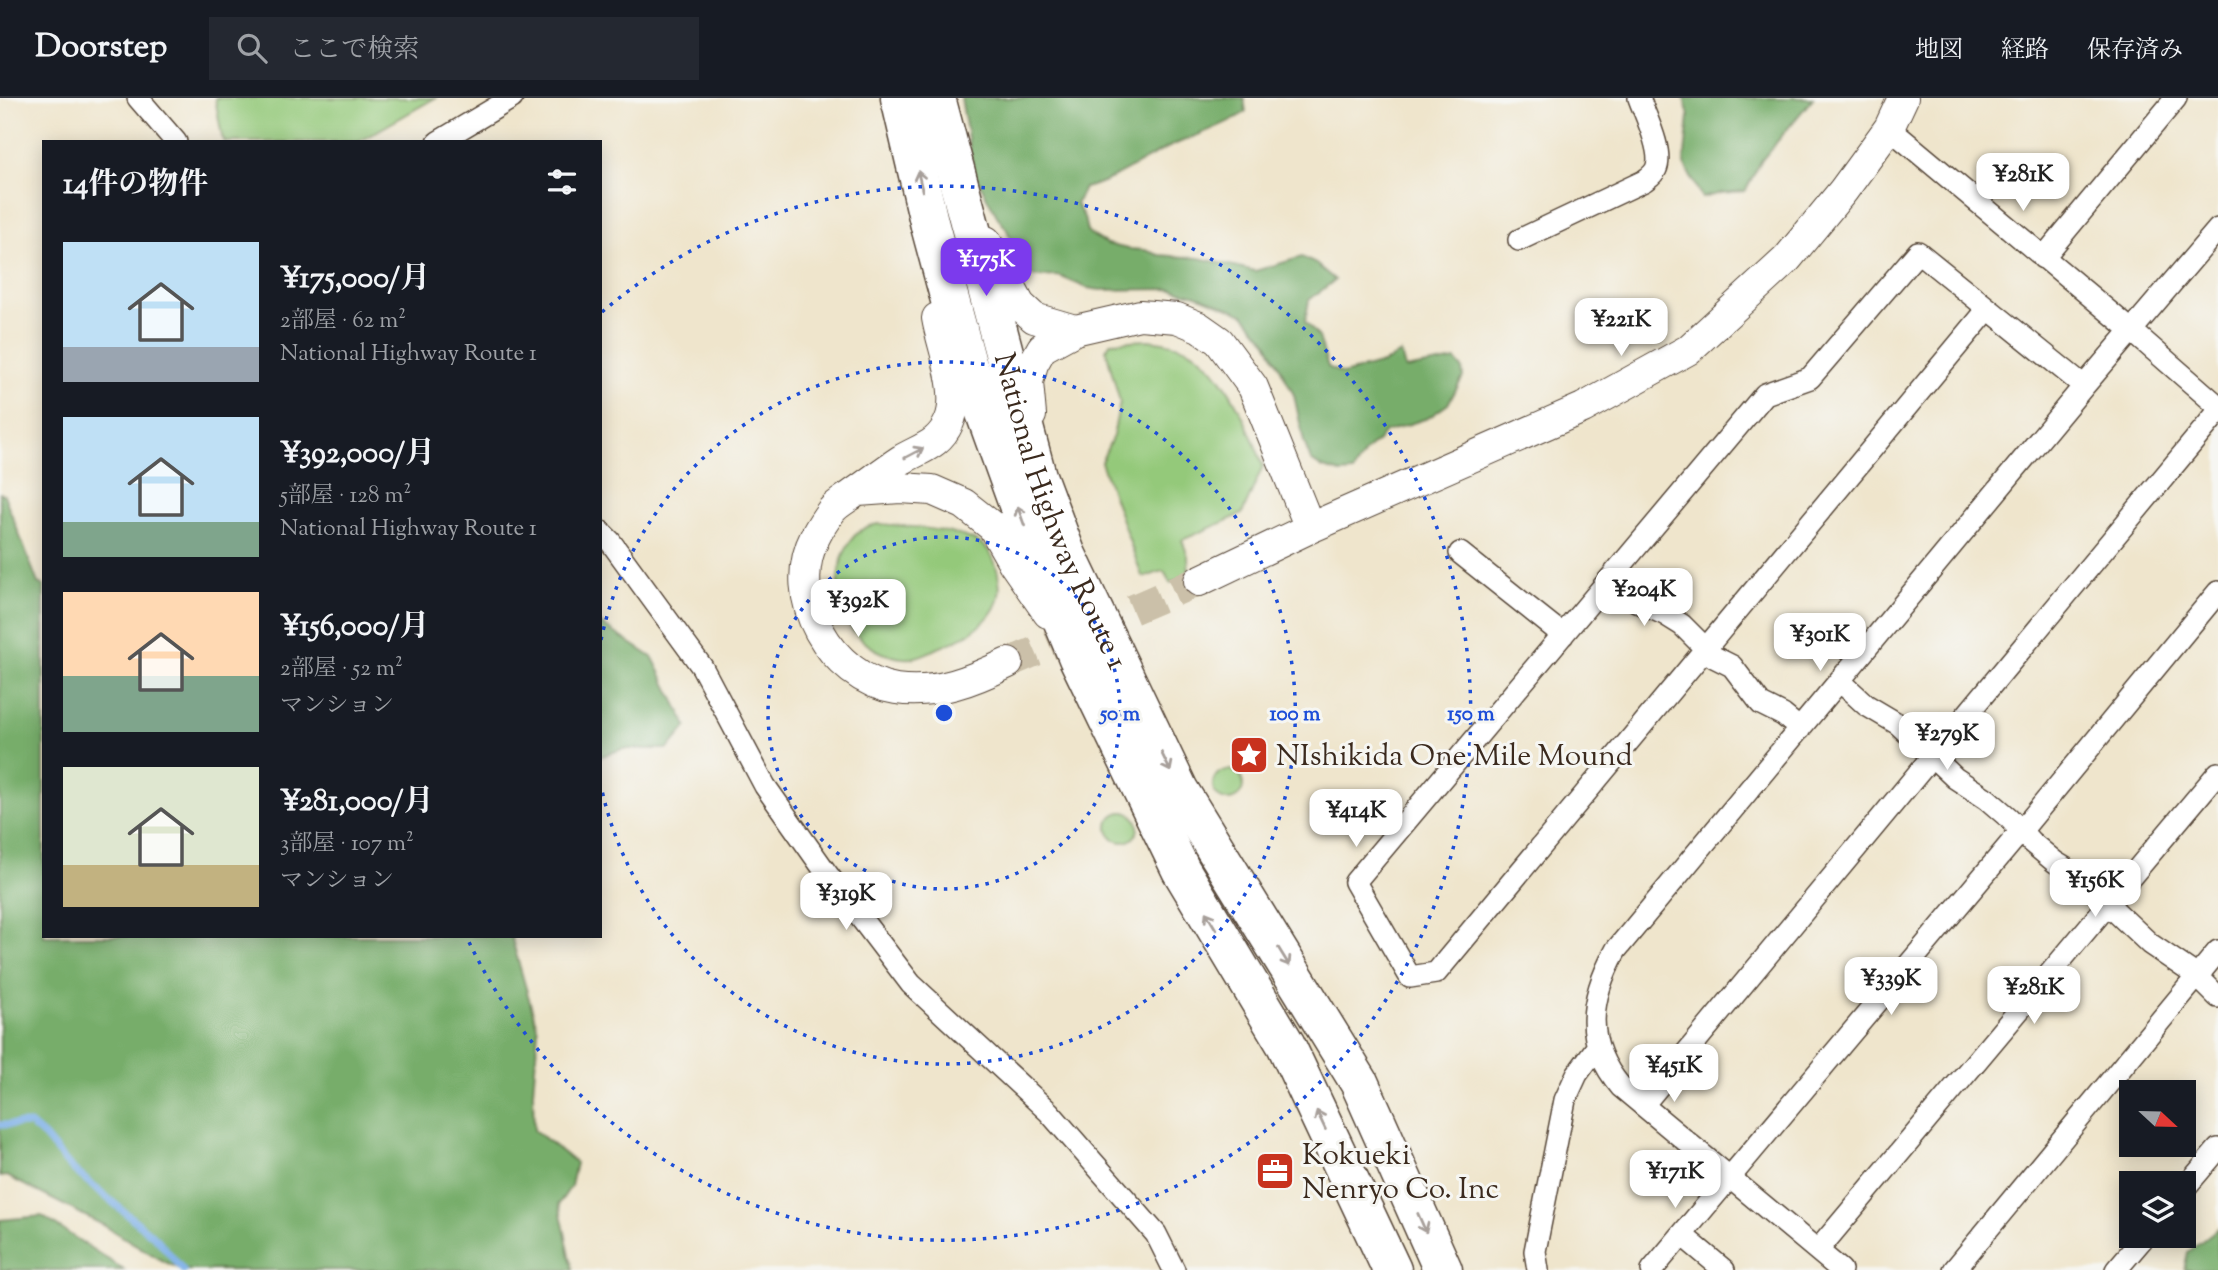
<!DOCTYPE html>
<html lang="ja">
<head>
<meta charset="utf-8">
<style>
  :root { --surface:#171b24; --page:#242831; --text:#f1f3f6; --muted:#9ea1a6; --line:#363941; --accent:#7c3aed }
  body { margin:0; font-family:"Sorts Mill Goudy","Noto Serif JP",serif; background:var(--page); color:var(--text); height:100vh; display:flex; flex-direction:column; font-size:26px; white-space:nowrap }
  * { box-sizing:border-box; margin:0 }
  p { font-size:23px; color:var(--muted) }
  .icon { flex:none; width:38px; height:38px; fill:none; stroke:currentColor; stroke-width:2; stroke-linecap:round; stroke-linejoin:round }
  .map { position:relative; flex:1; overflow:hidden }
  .panel { position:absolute; left:42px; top:42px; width:560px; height:798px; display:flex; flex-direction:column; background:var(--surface); border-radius:0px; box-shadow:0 4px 18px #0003 }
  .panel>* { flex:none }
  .needle { width:46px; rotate:112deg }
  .controls { position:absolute; left:2119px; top:982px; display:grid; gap:14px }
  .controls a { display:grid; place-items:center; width:77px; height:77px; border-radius:0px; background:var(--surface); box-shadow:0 4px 18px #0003; font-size:35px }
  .price { position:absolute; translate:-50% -60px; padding:0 16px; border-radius:14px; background:#fff; color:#222; font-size:23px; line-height:46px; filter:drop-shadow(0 2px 4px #0008) }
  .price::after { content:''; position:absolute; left:50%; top:42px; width:21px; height:16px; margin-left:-10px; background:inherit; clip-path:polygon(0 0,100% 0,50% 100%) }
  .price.active { background:var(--accent); color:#fff }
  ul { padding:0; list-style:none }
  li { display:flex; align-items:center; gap:21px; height:175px; padding:0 21px }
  li span { display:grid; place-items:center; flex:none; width:196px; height:140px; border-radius:0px; color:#555 }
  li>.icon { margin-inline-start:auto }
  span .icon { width:84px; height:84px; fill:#fffc; stroke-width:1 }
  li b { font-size:30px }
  h2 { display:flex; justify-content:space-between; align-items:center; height:84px; padding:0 21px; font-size:30px }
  header { display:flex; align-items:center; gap:42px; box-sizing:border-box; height:98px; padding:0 35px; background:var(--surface); border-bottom:2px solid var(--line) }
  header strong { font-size:33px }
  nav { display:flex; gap:38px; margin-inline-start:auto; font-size:24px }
  .search { width:490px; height:63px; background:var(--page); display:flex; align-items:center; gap:18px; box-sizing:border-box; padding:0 24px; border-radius:0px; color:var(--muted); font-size:26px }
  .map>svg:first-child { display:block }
  .green { fill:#94c97a; stroke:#687a4c; stroke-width:2 }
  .forest { fill:#77ad6a; stroke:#596c44; stroke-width:2 }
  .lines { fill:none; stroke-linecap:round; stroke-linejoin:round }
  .stream { stroke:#7aaee7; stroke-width:7 }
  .secondary-tunnel { stroke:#cbc0a9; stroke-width:30; stroke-dasharray:30 15; stroke-linecap:butt }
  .street-casing { stroke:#564638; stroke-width:24 }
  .secondary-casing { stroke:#564638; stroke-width:32 }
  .highway-casing { stroke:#564638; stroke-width:41 }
  .street { stroke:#fff; stroke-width:21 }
  .secondary { stroke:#fff; stroke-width:30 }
  .highway { stroke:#fff; stroke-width:38 }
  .oneway { stroke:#a79f9a }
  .ring { fill:none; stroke:#1d4ed8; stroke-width:3.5; stroke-dasharray:3.5 7 }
  .labels { text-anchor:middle; stroke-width:6; stroke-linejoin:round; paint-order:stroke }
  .street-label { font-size:30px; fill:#3b2a1e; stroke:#f6f6f2 }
  .poi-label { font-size:30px; fill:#3b2a1e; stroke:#f6f6f2; text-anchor:start }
  .centre { fill:#1d4ed8; stroke:#f6f6f2; stroke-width:3.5 }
  .ring-label { font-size:21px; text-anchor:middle; font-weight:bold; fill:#1d4ed8; stroke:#f6f6f2; stroke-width:6; stroke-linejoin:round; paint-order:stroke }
</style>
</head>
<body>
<header>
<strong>Doorstep</strong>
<div class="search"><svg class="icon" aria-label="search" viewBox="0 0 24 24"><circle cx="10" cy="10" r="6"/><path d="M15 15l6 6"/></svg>ここで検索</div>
<nav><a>地図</a><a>経路</a><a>保存済み</a></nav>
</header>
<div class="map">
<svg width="2218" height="1172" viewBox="0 0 2218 1172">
  <rect width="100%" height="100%" fill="#f6f6f2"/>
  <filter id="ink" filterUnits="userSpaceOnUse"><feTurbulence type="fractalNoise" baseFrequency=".0143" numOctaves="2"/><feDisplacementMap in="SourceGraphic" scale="14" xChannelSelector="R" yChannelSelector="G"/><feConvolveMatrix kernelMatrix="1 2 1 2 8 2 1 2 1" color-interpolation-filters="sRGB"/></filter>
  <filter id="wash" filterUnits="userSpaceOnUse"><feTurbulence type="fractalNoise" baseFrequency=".00686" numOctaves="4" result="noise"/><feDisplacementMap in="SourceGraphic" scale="28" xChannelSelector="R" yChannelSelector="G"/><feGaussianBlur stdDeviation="1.57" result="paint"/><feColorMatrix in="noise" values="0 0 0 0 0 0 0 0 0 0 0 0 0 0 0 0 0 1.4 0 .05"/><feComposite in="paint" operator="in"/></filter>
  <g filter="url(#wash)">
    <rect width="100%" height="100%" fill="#efe5cc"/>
    <!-- green -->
    <path class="green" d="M215,0H435L358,44H225L222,39Z
      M1149,242C1164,244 1178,246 1191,253C1227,273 1250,332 1263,368L1242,416L1182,442L1188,458L1189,477L1170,485L1165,475L1162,473L1146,479L1142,478L1101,364L1113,338L1120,304L1106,252L1111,244Z
      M880,426C905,428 972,432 988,452C994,460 998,472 999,482C1001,494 998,507 990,517C977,534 955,543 936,551C929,554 920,559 911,560C902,561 894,559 885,556C841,538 827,490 847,449C854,435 865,427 880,426Z
      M1213 687a15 15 0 1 1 30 0a15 15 0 1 1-30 0Z
      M1108 729a15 15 0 1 1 30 0a15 15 0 1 1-30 0Z"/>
    <!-- forest -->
    <path class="forest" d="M961,0H1244L1246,14C1221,30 1194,37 1167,50C1141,63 1112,84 1084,90L1076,106L1084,119L1087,134L1107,146L1128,151L1145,152L1159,157L1199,160L1255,173L1302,159L1316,166L1335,182L1309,202L1305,224L1319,239L1328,269L1343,276L1383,265L1401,255L1405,271L1455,262L1462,270L1463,279L1448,306L1428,320L1385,334L1378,343L1366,353L1353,374L1341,375L1323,370L1311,362L1304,344L1294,297L1267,244L1244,216L1197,197L1172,191L1100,192L1087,190L1059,178L1036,179L1025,174L1007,132L997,118L974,75Z
      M1684,0H1813L1761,63L1745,93L1721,95L1702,100L1684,66L1689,18Z
      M0,395L4,397L38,485L44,488V838H511L538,932L533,994L534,1032L576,1065L571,1088L559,1106L573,1172H183L163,1163L103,1127L7,1078L0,1079Z
      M600,525L653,560L687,628L668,651H622L600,659Z
      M42,1118L124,1172H0V1122Z
      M2218,1130V1172H2184L2188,1154Z"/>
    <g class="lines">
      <!-- stream -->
      <path class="stream" d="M0,1027L30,1026L45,1039L69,1068L157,1141L183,1172"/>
    </g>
  </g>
  <g filter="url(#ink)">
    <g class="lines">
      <!-- secondary-tunnel -->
      <path class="secondary-tunnel" d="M1008,565L1199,483"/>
      <!-- street casing -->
      <g class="street-casing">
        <path id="street" d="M138,0L176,44
          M1889,30L2131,232L2218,308
          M438,44L512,0
          M1519,142L1644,83C1649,79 1653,77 1656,71C1664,54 1645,17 1639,0
          M2043,160L2176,0
          M1988,211L1436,875L1410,879L1355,784L1765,296L1810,280L1918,154L2084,288
          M600,433L610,443L702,569L765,688L825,773L911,886L1049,1014L1156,1136L1174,1172
          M1460,455L1563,537
          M1614,476L1626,487L1636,503L1666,517L1682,527L1714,559L1732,568L1761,606L1783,617L1800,631
          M1840,583L1866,607L1898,626L1955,680L1987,701L2009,720L2031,744L2055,764L2078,778L2150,846L2197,878L2218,899
          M1643,1007L2218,314
          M2184,1091L2218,1051
          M1682,1137L1724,1172
          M1818,1152L2218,675
          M1538,1172L1535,1153L1565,1002L1577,976L1597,949
          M1652,1172L2021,733L2218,494
          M1841,1172L1621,989C1583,944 1589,901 1616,852L2084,288L2218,131
          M1954,1172L2218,853
          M2116,1172L2145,1138"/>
      </g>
      <!-- secondary casing -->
      <g class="secondary-casing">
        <path id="secondary" d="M986,143L1020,207L1034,220L1075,232
          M937,220C942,250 962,295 949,324C939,347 921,350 901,362C884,373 869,385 853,396C846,401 837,406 832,412C826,420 819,431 815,439C784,499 831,580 896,591C936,597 973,582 1008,565
          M1031,317L1028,284L1033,266L1042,250L1075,232L1140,217L1177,220L1199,229L1219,243L1253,289L1310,430
          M858,393L900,390L932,392L964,406L993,429L1014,466L1048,515
          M1199,483L1310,430L1583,310L1688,252L1787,161L1843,93L1889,30L1903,0"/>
      </g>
      <!-- highway casing -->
      <g class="highway-casing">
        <g id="highway">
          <path d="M900,0L930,128L967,265L1042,473L1078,560L1181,772L1286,947L1392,1172"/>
          <path id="s1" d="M936,0L1037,378L1066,455L1179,692L1359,984L1443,1172"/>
        </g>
      </g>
      <!-- street -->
      <use href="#street" class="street"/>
      <!-- secondary -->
      <use href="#secondary" class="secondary"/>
      <!-- highway -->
      <use href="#highway" class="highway"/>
    </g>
    <!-- one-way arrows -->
    <defs><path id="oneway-shaft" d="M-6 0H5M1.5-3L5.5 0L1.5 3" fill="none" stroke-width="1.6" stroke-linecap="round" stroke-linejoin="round" transform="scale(1.75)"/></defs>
    <g class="oneway">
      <use href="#oneway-shaft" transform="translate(920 83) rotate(-103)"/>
      <use href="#oneway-shaft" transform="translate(914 355) rotate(-28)"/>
      <use href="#oneway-shaft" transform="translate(1021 418) rotate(-110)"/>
      <use href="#oneway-shaft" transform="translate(1166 664) rotate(64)"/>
      <use href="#oneway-shaft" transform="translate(1211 823) rotate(-121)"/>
      <use href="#oneway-shaft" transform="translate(1284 859) rotate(58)"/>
      <use href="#oneway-shaft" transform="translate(1321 1022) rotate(-115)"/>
      <use href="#oneway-shaft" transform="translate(1422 1125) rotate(66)"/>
    </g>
  </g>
  <!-- distance rings -->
  <g class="ring">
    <circle cx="944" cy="615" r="176"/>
    <path d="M601 542A351 351 0 1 1 601 688"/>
    <path d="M602 214A527 527 0 1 1 468 842"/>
  </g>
  <!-- icons -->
  <defs>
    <g id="sight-square" transform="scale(2.0125)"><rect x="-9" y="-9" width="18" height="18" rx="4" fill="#c8321e" stroke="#f6f6f2"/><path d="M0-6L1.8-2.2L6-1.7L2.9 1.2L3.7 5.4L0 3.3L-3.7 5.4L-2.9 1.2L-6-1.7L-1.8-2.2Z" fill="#fff"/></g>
    <g id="office-square" transform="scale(2.0125)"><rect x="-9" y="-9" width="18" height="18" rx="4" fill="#c8321e" stroke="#f6f6f2"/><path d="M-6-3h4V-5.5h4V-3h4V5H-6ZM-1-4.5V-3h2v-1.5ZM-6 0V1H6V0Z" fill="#fff"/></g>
  </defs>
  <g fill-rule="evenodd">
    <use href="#sight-square" x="1249" y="657"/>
    <use href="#office-square" x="1275" y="1073"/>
  </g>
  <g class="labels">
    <!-- street labels -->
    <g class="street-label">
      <text dy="10" stroke="none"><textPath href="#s1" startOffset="432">National Highway Route 1</textPath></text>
    </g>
    <!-- poi labels -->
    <g class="poi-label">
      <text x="1276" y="667">NIshikida One Mile Mound</text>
      <text x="1302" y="1066">Kokueki<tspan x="1302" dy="34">Nenryo Co. Inc</tspan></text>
    </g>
  </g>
  <circle cx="944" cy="615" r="10" class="centre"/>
  <g class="ring-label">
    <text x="1120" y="622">50 m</text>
    <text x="1295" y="622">100 m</text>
    <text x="1471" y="622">150 m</text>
  </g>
</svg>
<div class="controls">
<a><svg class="needle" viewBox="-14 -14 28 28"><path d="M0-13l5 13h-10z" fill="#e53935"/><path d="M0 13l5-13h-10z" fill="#9ea1a6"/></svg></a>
<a><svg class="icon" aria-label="layers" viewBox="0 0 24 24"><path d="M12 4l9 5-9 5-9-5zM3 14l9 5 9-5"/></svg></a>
</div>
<b class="price" style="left:2023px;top:115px">¥281K</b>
<b class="price active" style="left:986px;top:200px">¥175K</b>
<b class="price" style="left:1621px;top:260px">¥221K</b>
<b class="price" style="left:1644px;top:530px">¥204K</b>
<b class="price" style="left:858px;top:541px">¥392K</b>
<b class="price" style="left:1820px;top:575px">¥301K</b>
<b class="price" style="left:1947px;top:674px">¥279K</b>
<b class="price" style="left:1356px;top:751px">¥414K</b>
<b class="price" style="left:2095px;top:821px">¥156K</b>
<b class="price" style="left:846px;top:834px">¥319K</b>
<b class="price" style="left:1891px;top:919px">¥339K</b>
<b class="price" style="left:2034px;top:928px">¥281K</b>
<b class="price" style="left:1674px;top:1006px">¥451K</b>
<b class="price" style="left:1675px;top:1112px">¥171K</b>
<section class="panel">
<h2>14件の物件<svg class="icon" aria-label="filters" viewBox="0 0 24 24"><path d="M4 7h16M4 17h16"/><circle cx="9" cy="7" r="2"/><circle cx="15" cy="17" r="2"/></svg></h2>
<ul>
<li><span style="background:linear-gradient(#bfe0f5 75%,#9aa5b1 0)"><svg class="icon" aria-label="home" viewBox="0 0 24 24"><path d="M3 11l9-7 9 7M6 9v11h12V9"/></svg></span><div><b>¥175,000/月</b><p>2部屋 · 62 m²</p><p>National Highway Route 1</p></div></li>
<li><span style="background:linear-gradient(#bfe0f5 75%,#7fa58c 0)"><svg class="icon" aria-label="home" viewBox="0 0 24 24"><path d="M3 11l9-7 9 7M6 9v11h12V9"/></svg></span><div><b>¥392,000/月</b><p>5部屋 · 128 m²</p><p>National Highway Route 1</p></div></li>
<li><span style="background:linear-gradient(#ffd9b3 60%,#7fa58c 0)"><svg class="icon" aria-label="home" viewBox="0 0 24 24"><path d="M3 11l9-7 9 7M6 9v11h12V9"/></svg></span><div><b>¥156,000/月</b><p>2部屋 · 52 m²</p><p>マンション</p></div></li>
<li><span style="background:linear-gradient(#dfe7d0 70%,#c2b280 0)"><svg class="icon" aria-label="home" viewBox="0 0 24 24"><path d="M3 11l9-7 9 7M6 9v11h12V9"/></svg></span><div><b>¥281,000/月</b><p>3部屋 · 107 m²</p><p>マンション</p></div></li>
</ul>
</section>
</div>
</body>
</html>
